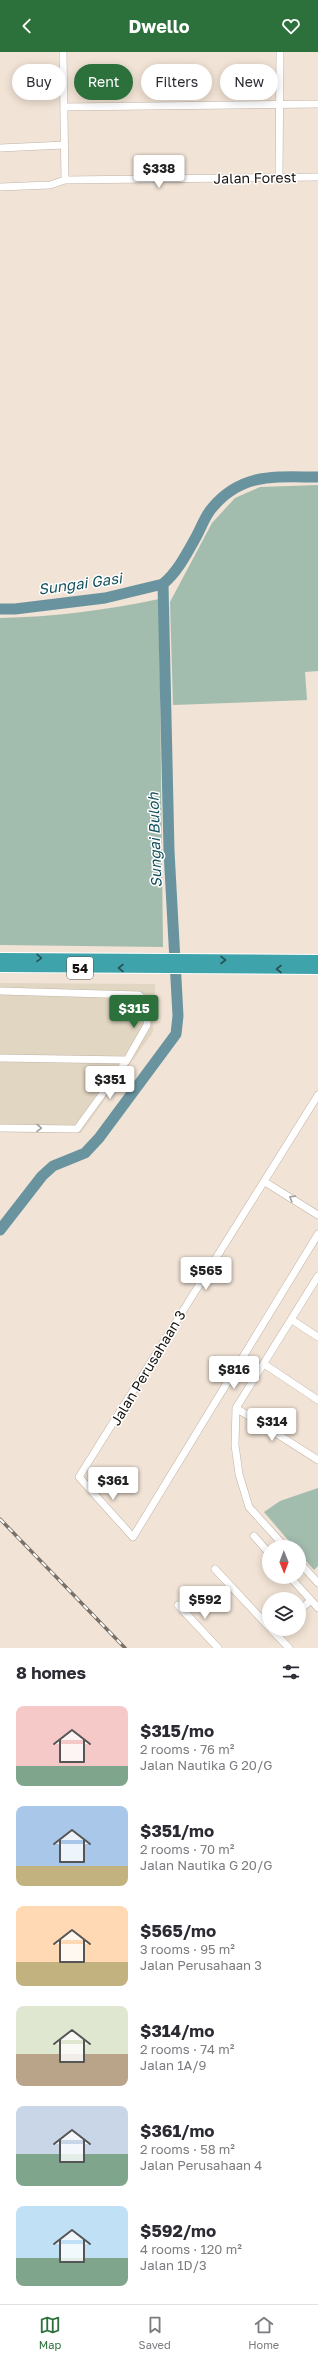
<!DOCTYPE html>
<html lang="en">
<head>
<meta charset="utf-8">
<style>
  :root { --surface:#fff; --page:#f2f2f3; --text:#2b2b33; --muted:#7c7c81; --line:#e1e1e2; --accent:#2c703b }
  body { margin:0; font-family:"Golos Text",sans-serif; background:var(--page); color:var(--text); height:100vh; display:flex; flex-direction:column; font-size:15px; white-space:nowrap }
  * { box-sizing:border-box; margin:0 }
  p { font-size:13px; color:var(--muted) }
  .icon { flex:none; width:22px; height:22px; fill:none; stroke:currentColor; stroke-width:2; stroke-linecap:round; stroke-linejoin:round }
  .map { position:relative; height:1596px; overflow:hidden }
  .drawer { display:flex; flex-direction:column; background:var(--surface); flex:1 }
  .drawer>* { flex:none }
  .hud { position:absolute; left:12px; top:12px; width:294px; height:36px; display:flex; gap:8px }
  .needle { width:26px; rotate:179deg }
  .buttons { position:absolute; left:262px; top:1488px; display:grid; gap:8px }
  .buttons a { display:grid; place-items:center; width:44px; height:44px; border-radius:50%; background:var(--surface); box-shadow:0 2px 10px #0003; font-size:20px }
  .price { position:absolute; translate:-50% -34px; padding:0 9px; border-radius:4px; background:#fff; color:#222; font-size:13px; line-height:26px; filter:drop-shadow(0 1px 2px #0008) }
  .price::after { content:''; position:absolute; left:50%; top:24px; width:12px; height:9px; margin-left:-6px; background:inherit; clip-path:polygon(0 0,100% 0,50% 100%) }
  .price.active { background:var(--accent); color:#fff }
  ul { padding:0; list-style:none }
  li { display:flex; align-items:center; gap:12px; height:100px; padding:0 16px }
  li span { display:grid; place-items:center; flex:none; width:112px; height:80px; border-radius:8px; color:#555 }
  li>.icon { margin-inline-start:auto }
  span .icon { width:48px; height:48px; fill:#fffc; stroke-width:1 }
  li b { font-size:17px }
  h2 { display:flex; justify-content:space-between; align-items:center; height:48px; padding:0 16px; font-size:17px }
  .tag { padding:0 14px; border-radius:18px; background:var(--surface); box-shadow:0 2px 10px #0003; font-size:14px; line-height:36px }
  .tag.active { background:var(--accent); color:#fff }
  header { display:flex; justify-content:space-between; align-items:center; height:52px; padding:0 16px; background:var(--accent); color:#fff; font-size:18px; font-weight:700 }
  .dock { display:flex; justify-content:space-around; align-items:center; height:56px; border-top:1px solid var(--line); background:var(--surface); font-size:11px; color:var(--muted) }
  .dock a { display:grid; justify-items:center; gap:2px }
  .dock .active { color:var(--accent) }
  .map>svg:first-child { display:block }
  .commercial { fill:#e1d6c2 }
  .green { fill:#a2bcae }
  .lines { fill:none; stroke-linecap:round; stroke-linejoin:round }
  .river { stroke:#69949f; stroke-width:11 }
  .minor-casing { stroke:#c1b3a6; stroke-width:8 }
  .highway-casing { stroke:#fff; stroke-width:12 }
  .minor { stroke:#fff; stroke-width:7 }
  .highway { stroke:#3fa3ab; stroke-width:10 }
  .rail-casing { stroke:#797068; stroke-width:3.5 }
  .rail { stroke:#fff; stroke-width:2; stroke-dasharray:6; stroke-linecap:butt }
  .oneway { stroke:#285254 }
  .oneway2 { stroke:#a19f9e }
  .labels { text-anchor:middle; stroke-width:3; stroke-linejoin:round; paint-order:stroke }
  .shield { fill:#fff; stroke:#5b5855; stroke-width:1 }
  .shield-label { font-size:13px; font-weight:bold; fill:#15100c }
  .street-label { font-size:14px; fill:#15100c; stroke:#fff }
  .water-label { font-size:15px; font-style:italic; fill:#16535f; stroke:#fff }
</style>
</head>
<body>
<header><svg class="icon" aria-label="back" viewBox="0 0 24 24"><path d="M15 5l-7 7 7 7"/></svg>Dwello<svg class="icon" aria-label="heart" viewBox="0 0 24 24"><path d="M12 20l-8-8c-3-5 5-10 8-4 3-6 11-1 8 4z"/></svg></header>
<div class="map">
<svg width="318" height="1596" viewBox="0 0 318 1596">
  <rect width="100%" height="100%" fill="#f1e3d5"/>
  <!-- commercial -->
  <path class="commercial" d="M0,931L155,932L153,980L81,1081L0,1080Z"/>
  <!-- green -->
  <path class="green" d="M318,433V619L305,620L307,648L173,653L170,550L212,471L235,446L260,435Z
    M159,547L163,895L0,893V566C53,565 108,558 159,547Z
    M318,1436V1514L314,1518L299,1501V1495H294L264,1460L280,1449Z"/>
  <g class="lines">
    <!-- river -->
    <path class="river" d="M0,557H15L105,546L163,532
      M0,1178L42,1124L53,1114L85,1101L99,1086L176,982L178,964L169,799L163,532C178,519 186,503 196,485C201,476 205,464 212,456C242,420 276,425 318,425"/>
    <!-- minor casing -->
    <g class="minor-casing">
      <path id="minor" d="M63,0L65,128
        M64,55L318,52
        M0,96L65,93
        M279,126L280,0
        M0,135L50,133L65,128L318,125
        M0,939L139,943L148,951L147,973L127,1008L77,1077L0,1076
        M0,1006L127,1008
        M318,1043L79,1425L133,1485L318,1182
        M265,1130L318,1163
        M292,1268L318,1285
        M264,1312L318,1348
        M236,1356L318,1408
        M254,1484L269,1501
        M285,1495L249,1455L239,1422L235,1393L236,1356L318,1224
        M299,1510L318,1531
        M215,1517L269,1575
        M290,1525L318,1556
        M178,1553L218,1596
        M299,1559L311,1548
        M271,1577L289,1596"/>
    </g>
    <!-- highway casing -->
    <g class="highway-casing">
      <path id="highway" d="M0,906L318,908
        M0,915L318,917"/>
    </g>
    <!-- minor -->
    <use href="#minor" class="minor"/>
    <!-- highway -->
    <use href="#highway" class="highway"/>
    <!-- rail casing -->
    <g class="rail-casing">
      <path id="rail" d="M0,1467L125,1596"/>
    </g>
    <!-- rail -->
    <use href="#rail" class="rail"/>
  </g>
  <!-- one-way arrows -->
  <defs><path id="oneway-chevron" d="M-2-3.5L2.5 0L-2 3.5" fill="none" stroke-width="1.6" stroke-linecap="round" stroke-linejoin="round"/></defs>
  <g class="oneway">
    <use href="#oneway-chevron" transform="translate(39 906) rotate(1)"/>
    <use href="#oneway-chevron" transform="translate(223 908)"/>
    <use href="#oneway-chevron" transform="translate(121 916) rotate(-180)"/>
    <use href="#oneway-chevron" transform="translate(279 917) rotate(-180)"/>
  </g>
  <g class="oneway2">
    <use href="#oneway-chevron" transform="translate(39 1076) rotate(1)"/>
    <use href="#oneway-chevron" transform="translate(292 1146) rotate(-148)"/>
  </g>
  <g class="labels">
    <!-- shield labels -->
    <rect class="shield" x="67" y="905" width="26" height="22" rx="3"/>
    <g class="shield-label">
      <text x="80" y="921">54</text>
    </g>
    <!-- street labels -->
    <g class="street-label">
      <text transform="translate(255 126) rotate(-1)" y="5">Jalan Forest</text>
      <text transform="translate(148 1316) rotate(-59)" y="5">Jalan Perusahaan 3</text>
    </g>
    <!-- water labels -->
    <g class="water-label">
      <text transform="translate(80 532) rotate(-8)" y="5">Sungai Gasi</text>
      <text transform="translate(155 788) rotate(-92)" y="5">Sungai Buloh</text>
    </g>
  </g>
</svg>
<div class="buttons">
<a><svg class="needle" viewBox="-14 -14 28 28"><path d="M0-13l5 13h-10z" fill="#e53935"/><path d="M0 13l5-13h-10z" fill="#7c7c81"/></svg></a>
<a><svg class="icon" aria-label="layers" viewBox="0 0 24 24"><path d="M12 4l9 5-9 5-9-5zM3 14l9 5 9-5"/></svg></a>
</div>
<b class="price" style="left:159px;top:137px">$338</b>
<b class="price active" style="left:134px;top:977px">$315</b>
<b class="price" style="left:110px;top:1048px">$351</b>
<b class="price" style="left:206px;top:1239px">$565</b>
<b class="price" style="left:234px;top:1338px">$816</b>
<b class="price" style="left:272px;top:1390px">$314</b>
<b class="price" style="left:113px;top:1449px">$361</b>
<b class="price" style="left:205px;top:1568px">$592</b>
<div class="hud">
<a class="tag">Buy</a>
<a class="tag active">Rent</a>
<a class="tag">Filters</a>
<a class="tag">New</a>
</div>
</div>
<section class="drawer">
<h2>8 homes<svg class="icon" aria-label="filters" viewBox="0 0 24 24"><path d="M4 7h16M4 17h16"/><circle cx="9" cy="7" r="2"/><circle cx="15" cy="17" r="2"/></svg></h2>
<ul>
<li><span style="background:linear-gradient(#f6c9c9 75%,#7fa58c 0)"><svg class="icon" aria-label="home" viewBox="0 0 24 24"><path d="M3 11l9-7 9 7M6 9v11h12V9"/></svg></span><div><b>$315/mo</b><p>2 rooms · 76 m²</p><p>Jalan Nautika G 20/G</p></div></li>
<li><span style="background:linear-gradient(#a9c7e8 75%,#c2b280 0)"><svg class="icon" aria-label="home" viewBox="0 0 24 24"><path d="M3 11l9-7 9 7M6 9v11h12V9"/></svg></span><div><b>$351/mo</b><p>2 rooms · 70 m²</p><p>Jalan Nautika G 20/G</p></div></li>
<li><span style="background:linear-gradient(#ffd9b3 70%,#c2b280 0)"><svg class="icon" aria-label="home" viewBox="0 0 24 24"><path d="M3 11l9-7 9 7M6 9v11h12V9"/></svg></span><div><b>$565/mo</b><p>3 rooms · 95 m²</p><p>Jalan Perusahaan 3</p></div></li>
<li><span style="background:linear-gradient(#dfe7d0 60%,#b9a48a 0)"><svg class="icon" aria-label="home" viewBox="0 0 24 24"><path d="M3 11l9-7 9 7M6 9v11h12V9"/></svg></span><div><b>$314/mo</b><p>2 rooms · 74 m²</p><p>Jalan 1A/9</p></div></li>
<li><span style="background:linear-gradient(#c9d6e8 60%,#7fa58c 0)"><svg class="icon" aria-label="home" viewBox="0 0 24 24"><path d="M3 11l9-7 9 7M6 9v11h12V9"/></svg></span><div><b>$361/mo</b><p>2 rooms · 58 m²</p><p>Jalan Perusahaan 4</p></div></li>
<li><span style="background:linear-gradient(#bfe0f5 65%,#7fa58c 0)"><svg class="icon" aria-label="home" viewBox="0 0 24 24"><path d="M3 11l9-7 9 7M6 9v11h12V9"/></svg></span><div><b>$592/mo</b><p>4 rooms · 120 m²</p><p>Jalan 1D/3</p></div></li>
</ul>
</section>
<nav class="dock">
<a class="active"><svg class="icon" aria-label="map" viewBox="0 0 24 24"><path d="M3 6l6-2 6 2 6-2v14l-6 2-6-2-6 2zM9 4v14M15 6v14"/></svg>Map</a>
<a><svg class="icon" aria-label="saved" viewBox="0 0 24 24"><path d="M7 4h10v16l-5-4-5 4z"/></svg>Saved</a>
<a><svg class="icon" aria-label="home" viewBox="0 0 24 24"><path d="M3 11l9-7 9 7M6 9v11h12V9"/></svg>Home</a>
</nav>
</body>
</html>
